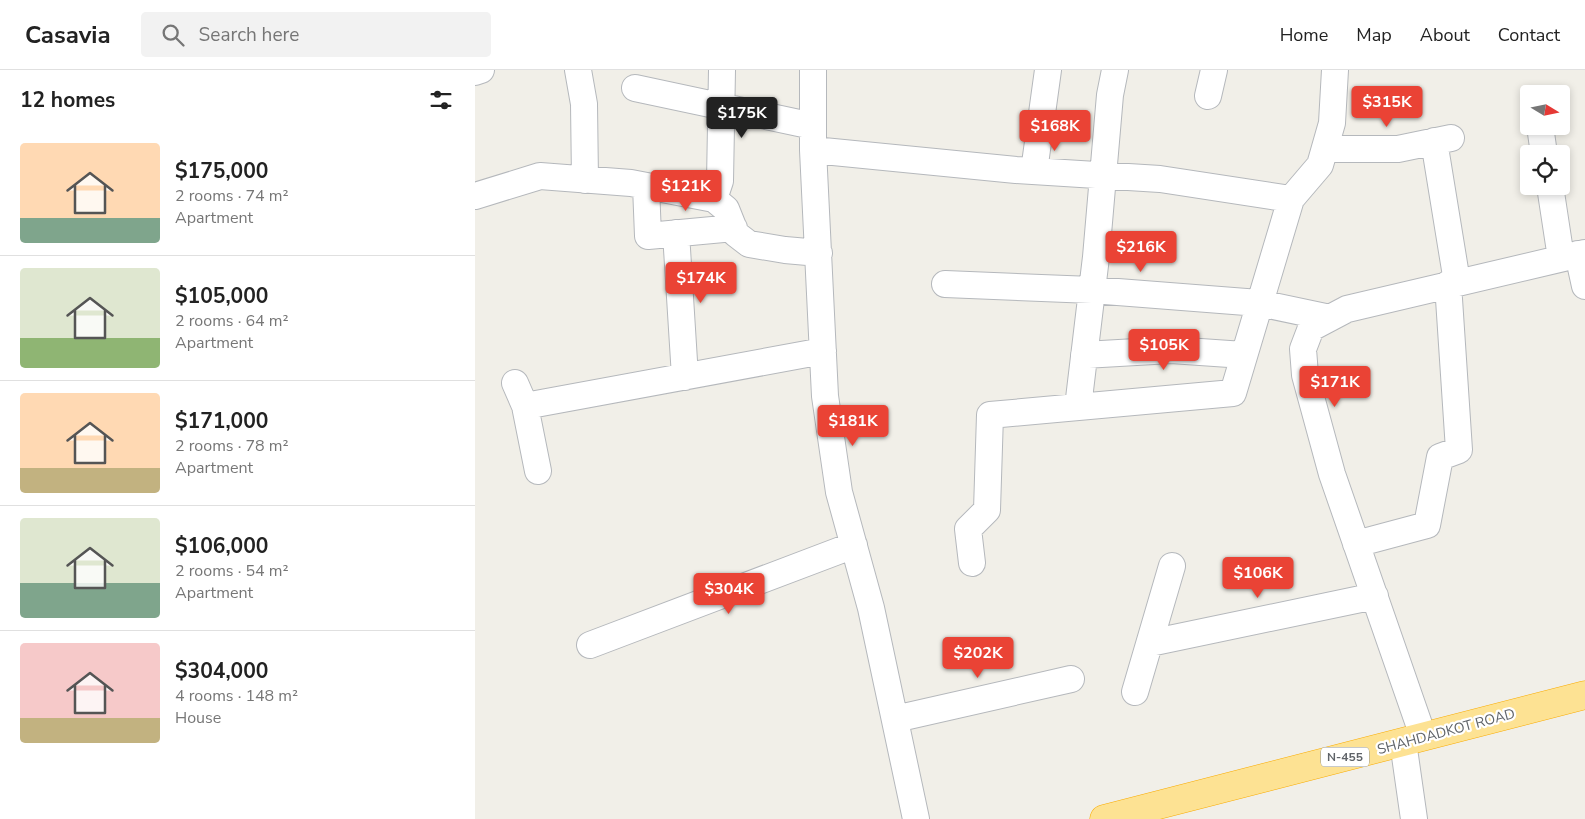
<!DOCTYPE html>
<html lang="en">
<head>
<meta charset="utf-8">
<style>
  :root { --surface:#fff; --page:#f2f2f2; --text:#222; --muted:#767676; --line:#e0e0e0; --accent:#ea4335 }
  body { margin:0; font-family:"Nunito Sans",sans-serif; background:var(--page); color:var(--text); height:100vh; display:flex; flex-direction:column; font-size:19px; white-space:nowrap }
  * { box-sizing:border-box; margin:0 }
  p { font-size:16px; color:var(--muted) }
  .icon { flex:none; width:28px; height:28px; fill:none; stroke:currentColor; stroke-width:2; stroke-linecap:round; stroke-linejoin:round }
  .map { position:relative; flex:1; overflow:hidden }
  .panel { display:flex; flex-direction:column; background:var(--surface); width:475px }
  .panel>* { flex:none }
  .needle { width:32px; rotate:100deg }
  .controls { position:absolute; left:1045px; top:15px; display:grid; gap:10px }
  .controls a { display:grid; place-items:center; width:50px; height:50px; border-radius:5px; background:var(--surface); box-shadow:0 2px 8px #0003; font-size:25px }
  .price { position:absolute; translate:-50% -42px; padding:0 11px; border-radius:5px; background:var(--accent); color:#fff; font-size:16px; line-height:32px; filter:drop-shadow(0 1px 2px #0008) }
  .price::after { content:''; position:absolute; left:50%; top:30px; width:15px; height:11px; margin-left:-8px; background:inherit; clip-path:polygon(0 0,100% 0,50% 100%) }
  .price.current { background:#222; color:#fff }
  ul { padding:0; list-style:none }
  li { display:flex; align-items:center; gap:15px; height:125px; padding:0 20px }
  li+li { border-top:1px solid var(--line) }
  li span { display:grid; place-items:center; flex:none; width:140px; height:100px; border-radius:5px; color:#555 }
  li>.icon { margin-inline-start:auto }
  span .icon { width:60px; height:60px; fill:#fffc; stroke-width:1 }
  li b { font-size:21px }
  h2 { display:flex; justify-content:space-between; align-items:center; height:60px; padding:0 20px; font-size:21px }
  header { display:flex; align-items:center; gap:30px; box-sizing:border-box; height:70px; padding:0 25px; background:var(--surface); border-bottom:1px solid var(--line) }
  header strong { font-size:24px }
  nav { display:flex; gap:28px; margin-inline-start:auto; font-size:18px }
  .search { width:350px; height:45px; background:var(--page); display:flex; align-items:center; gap:12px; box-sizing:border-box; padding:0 18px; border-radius:5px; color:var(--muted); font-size:19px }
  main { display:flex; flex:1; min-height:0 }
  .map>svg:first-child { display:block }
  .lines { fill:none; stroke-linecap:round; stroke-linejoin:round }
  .minor-casing { stroke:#b5b8bc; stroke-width:28 }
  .highway-casing { stroke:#f9ab00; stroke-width:29 }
  .minor { stroke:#fff; stroke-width:26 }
  .highway { stroke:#fde293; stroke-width:28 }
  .labels { text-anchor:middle; stroke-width:4.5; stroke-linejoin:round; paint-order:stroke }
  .shield { fill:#fff; stroke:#8f9295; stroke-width:1 }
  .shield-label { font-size:12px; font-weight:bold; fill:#5f6368 }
  .street-label { font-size:14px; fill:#5f6368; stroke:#fff }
</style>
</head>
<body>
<header>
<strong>Casavia</strong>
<div class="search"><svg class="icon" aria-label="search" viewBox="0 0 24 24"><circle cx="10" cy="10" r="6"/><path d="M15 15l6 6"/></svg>Search here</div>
<nav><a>Home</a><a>Map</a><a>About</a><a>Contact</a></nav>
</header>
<main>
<section class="panel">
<h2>12 homes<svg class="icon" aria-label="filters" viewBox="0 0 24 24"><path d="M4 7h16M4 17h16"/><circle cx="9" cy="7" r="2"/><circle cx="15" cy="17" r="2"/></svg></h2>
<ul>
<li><span style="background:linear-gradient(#ffd9b3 75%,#7fa58c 0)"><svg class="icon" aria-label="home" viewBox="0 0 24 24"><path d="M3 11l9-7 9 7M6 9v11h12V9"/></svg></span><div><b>$175,000</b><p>2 rooms · 74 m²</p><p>Apartment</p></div></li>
<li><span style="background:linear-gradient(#dfe7d0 70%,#8fb573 0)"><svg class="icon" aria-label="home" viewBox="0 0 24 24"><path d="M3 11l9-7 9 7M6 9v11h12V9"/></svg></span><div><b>$105,000</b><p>2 rooms · 64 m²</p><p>Apartment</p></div></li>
<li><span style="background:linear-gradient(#ffd9b3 75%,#c2b280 0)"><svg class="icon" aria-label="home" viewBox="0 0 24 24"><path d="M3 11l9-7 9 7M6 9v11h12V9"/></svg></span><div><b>$171,000</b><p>2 rooms · 78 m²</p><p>Apartment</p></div></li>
<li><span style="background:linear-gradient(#dfe7d0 65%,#7fa58c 0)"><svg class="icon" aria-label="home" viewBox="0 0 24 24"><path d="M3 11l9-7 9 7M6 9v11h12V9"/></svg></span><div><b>$106,000</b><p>2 rooms · 54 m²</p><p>Apartment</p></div></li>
<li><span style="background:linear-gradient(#f6c9c9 75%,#c2b280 0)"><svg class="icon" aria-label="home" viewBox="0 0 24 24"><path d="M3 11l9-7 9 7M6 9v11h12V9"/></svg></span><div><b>$304,000</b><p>4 rooms · 148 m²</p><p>House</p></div></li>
</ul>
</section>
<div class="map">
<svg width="1110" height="749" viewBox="0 0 1110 749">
  <rect width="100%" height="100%" fill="#f1efe8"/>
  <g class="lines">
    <!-- minor casing -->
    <g class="minor-casing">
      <path id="minor" d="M103,0L109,34L110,110
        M338,0V80L350,326L364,422L396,538L441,749
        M0,2L6,0
        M160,18L338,56
        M733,26L739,0
        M1065,56L1069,84
        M959,71L982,212
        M850,79H923L976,68
        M338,80L541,100L685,109L816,129
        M559,101L573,0
        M171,116L173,166L259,158
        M1075,116L1086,188
        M0,126L65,106L156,113L239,129L251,139L261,164L274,174L310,180L344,183
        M239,129L245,111L247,0
        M201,163L210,307
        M1103,184L1110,216
        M470,214L617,220L784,233L855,248
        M609,285L696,280L769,285
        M40,313L50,336L63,401
        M50,336L348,281
        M603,337L621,187L635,25L640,0
        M881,474L952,455L965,387L984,380L973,214
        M497,493L493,459L512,440L515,345L758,323L816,129L845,95L857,53L860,0
        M675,573L900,526
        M115,575L379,475
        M660,622L697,496
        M420,649L596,609
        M948,666L857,404L830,305L828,279L836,258L872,239L1110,183
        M928,672L939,749"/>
    </g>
    <!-- highway casing -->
    <g class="highway-casing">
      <path id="highway" d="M629,749L1110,625"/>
    </g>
    <!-- minor -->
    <use href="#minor" class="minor"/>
    <!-- highway -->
    <use href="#highway" class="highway"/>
  </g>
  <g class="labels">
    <!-- shield labels -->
    <rect class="shield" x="846" y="677.5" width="48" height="19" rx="4"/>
    <g class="shield-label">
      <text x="870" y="691">N-455</text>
    </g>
    <!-- street labels -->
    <g class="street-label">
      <text transform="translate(971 661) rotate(-15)" y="5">SHAHDADKOT ROAD</text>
    </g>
  </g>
</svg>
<div class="controls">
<a><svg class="needle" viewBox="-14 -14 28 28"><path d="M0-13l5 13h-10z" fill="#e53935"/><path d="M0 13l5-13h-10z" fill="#767676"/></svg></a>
<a><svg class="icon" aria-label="locate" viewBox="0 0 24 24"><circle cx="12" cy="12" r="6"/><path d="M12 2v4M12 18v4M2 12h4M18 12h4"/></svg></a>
</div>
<b class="price" style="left:912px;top:58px">$315K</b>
<b class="price current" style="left:267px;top:69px">$175K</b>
<b class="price" style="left:580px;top:82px">$168K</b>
<b class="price" style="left:211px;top:142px">$121K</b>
<b class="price" style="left:666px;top:203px">$216K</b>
<b class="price" style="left:226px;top:234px">$174K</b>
<b class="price" style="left:689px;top:301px">$105K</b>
<b class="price" style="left:860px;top:338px">$171K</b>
<b class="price" style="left:378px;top:377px">$181K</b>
<b class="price" style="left:783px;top:529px">$106K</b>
<b class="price" style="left:254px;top:545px">$304K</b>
<b class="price" style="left:503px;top:609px">$202K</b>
</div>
</main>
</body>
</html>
